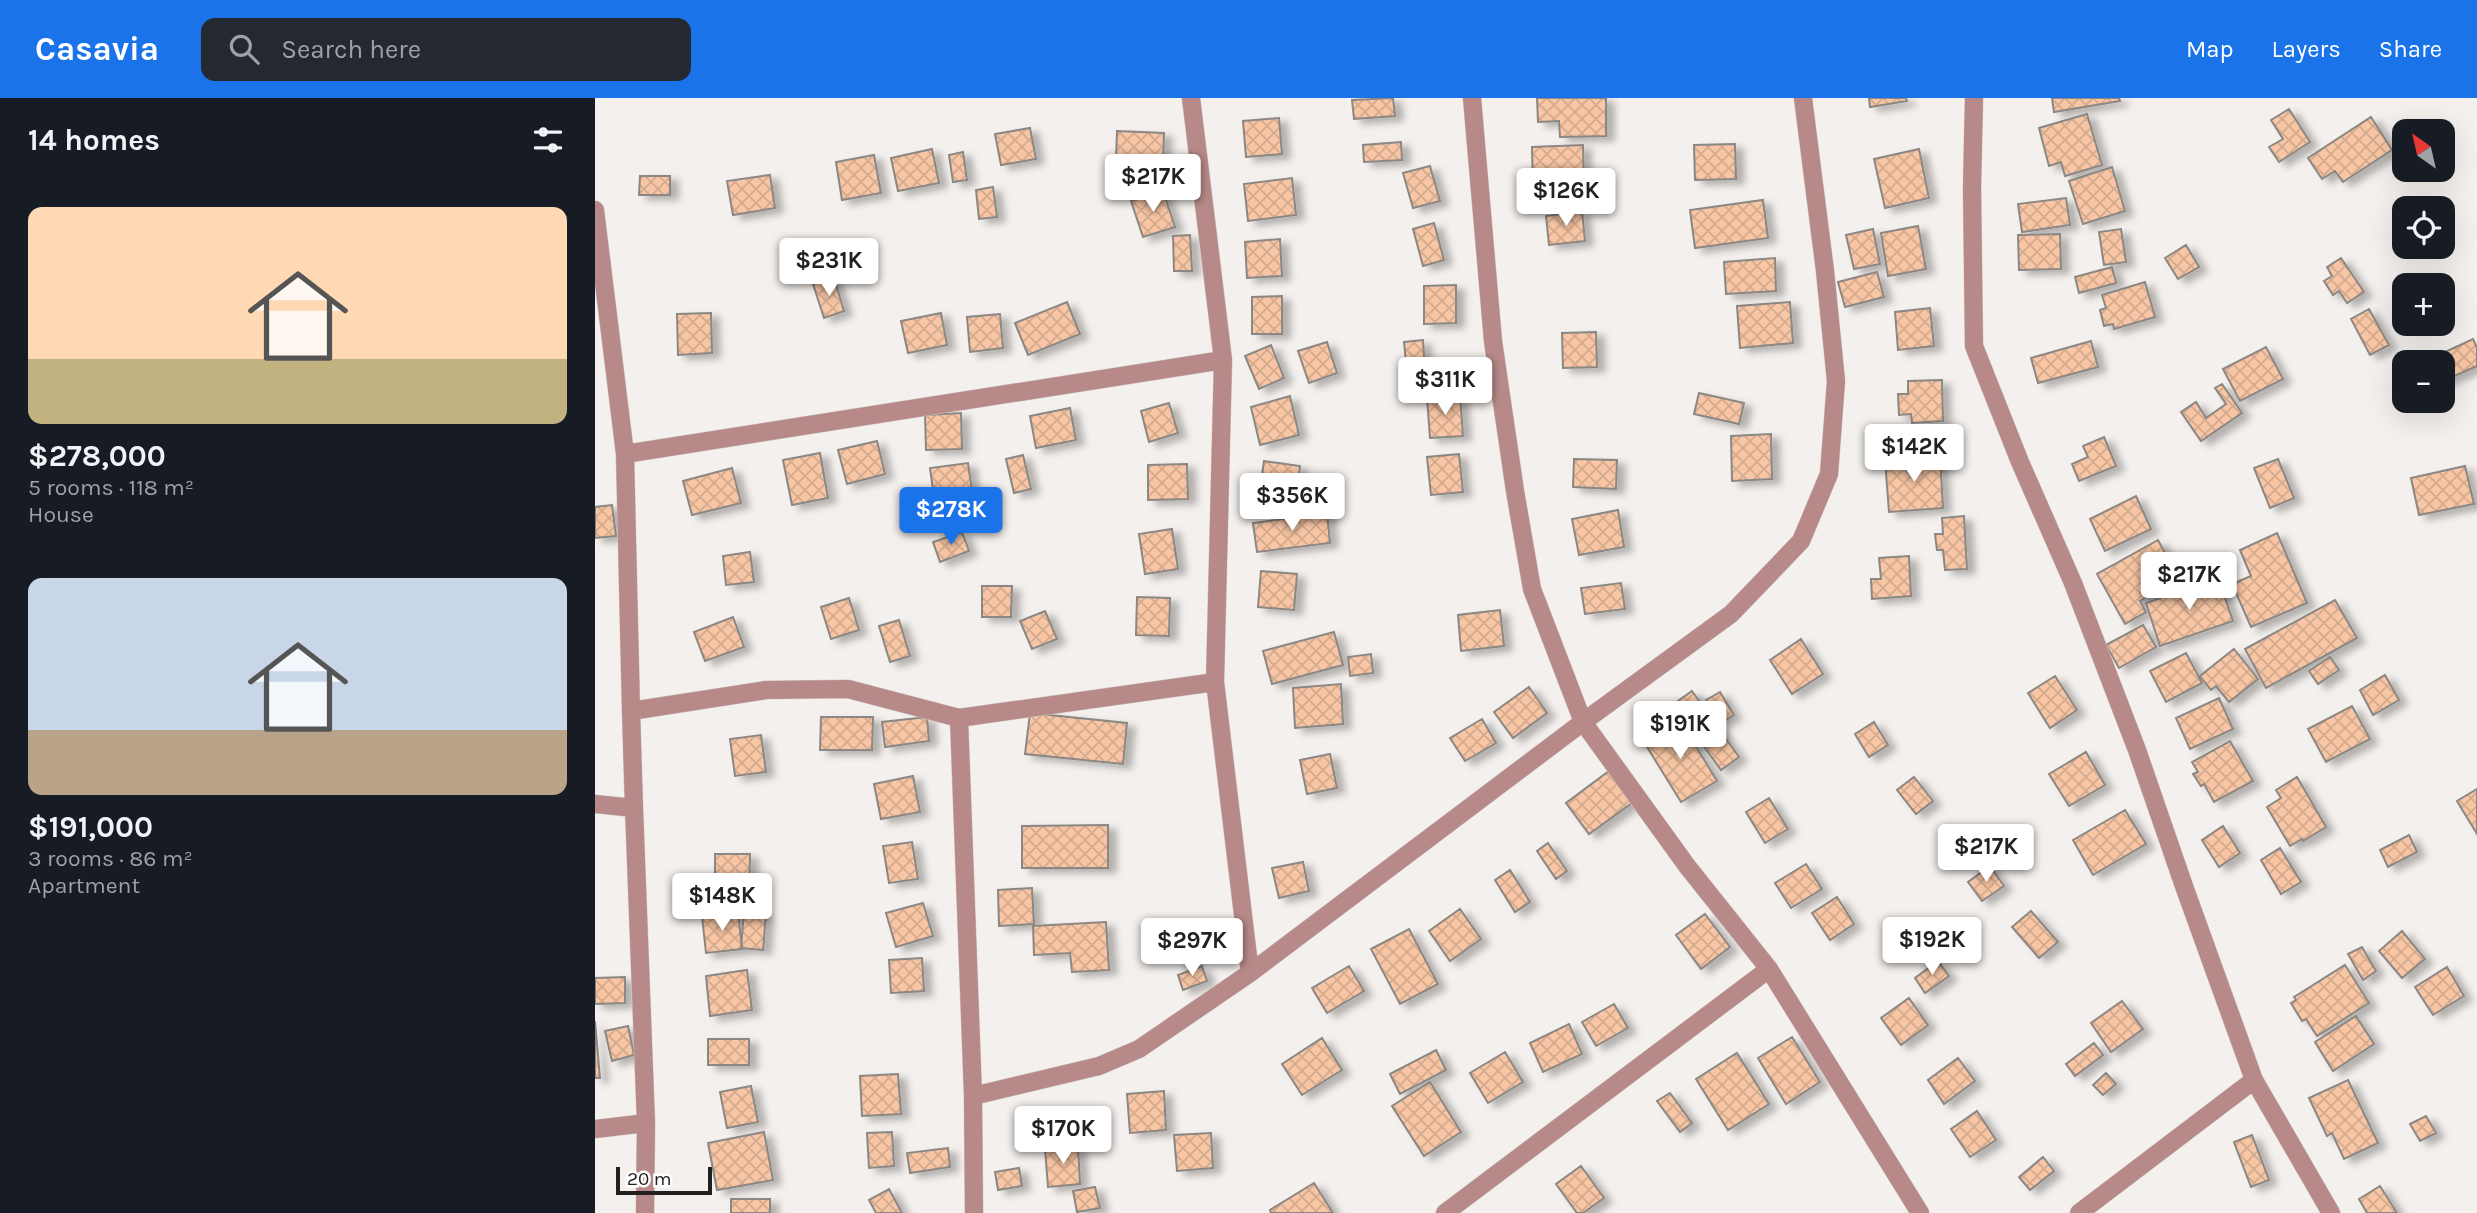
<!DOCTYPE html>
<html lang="en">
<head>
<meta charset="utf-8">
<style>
  :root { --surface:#171b24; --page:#242831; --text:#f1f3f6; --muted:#9ea1a6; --accent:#1a73e8 }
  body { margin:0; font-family:Karla,sans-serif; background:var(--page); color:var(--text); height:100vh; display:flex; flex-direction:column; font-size:26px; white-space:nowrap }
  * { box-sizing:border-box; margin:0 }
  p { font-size:23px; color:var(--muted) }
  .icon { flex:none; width:38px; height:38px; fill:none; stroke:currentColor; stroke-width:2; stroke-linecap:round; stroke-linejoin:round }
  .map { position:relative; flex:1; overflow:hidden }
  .panel { display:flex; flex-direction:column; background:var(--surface); width:595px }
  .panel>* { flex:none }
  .needle { width:46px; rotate:326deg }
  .tools { position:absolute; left:1797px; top:21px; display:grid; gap:14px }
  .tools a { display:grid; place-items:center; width:63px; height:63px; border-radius:14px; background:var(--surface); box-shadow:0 7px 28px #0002; font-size:35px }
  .scale { position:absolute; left:21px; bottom:18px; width:96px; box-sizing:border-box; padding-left:7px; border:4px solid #21201f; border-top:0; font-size:19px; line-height:24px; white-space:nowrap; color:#21201f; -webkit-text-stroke:5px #fff; paint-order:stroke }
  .price { position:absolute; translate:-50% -60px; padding:0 16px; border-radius:7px; background:#fff; color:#222; font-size:23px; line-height:46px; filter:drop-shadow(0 2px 4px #0008) }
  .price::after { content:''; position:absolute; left:50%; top:42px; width:21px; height:16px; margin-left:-10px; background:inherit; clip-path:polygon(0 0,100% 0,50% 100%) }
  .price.selected { background:var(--accent); color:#fff }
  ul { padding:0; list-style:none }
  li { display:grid; align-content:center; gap:14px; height:371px; padding:0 28px }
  li span { display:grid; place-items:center; height:217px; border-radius:14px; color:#555 }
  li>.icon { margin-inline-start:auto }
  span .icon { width:126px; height:126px; fill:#fffc; stroke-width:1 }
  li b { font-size:30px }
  h2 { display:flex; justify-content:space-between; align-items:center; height:84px; padding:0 28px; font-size:30px }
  header { display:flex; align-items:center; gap:42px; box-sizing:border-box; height:98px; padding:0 35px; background:var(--accent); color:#fff }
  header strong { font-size:33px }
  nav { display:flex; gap:38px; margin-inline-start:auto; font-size:24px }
  .search { width:490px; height:63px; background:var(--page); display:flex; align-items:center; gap:18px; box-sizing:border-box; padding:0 24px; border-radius:14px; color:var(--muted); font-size:26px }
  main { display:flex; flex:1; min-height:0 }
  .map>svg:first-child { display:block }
  .building { fill:url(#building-cross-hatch); stroke:#8b8784; stroke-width:2; filter:url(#shadow) }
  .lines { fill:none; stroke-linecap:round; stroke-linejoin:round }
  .minor-casing { stroke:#cecbc8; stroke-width:19 }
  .minor { stroke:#b78a89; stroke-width:18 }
</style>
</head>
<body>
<header>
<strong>Casavia</strong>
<div class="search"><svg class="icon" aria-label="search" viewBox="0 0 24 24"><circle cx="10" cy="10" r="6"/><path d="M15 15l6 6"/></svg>Search here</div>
<nav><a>Map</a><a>Layers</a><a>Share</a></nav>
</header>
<main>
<section class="panel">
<h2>14 homes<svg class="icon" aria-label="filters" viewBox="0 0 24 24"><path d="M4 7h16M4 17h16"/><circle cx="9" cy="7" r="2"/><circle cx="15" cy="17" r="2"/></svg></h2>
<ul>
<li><span style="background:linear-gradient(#ffd9b3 70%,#c2b280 0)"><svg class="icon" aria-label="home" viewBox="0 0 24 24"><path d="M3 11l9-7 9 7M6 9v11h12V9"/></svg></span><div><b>$278,000</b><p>5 rooms · 118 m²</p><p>House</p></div></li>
<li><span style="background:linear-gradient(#c9d6e8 70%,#b9a48a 0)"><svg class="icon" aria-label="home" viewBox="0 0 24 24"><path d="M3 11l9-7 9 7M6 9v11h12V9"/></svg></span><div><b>$191,000</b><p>3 rooms · 86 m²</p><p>Apartment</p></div></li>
</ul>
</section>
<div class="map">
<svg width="1882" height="1115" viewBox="0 0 1882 1115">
  <defs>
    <pattern id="building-cross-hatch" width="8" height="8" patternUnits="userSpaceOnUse" patternTransform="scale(1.75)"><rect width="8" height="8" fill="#f8c6a4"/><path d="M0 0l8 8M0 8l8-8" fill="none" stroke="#d4aa8d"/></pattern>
    <filter id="shadow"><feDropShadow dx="8" dy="4.5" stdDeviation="3.5" flood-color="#0004"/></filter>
  </defs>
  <rect width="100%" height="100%" fill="#f4f0ed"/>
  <!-- building -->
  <path class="building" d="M798,0L800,18L759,21L757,2Z
    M942,0H1011V38L965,39L964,23L943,24Z
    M1274,0H1311L1312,3L1275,9Z
    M1457,0H1524L1525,3L1459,14Z
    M1694,11L1715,44L1684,64L1674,49L1688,41L1676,22Z
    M1492,16L1507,67L1470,78L1466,64L1454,68L1444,30Z
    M1776,19L1797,52L1748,84L1740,73L1727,81L1713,60Z
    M684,20L687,56L651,59L648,23Z
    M435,30L441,61L406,67L400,36Z
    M522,33L569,35L568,63L521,61Z
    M806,44L807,62L769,64L768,47Z
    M1140,46L1141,81L1100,82L1099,47Z
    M988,47L989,91L938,93L937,49Z
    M337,51L344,85L303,93L296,60Z
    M1324,51L1334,100L1290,110L1279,61Z
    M368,54L372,82L358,84L354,57Z
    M279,57L286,95L247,102L241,64Z
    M835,68L845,103L818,110L808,75Z
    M1517,69L1530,113L1488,126L1474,83Z
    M175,77L180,110L138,117L132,83Z
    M45,78H75V97H44Z
    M697,80L701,117L653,123L649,86Z
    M398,89L402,119L384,121L381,92Z
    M568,93L580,129L548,139L536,103Z
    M1471,100L1475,127L1427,134L1423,106Z
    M1168,102L1173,140L1100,150L1095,112Z
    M987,113L990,143L954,147L951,118Z
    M839,125L849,162L828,168L818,131Z
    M1323,128L1331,171L1293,178L1286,135Z
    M1278,131L1285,166L1259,171L1251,137Z
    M1526,131L1531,164L1509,167L1504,134Z
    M1465,136L1466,171L1424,172L1423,137Z
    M595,137L597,173H579L578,138Z
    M685,141L687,178L652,180L650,144Z
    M1591,147L1604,169L1583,181L1570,160Z
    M1180,160L1181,193L1131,196L1129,164Z
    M1746,160L1769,194L1752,205L1744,193L1738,197L1729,183L1737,178L1732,169Z
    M1517,169L1521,185L1484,195L1480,179Z
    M1282,174L1289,199L1250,209L1243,184Z
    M239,180L249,213L229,220L218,186Z
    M1550,184L1560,219L1519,231L1518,226L1509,228L1505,212L1511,210L1507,197Z
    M861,187V225L829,226V188Z
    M687,198V236H657V199Z
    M472,204L485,236L433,257L420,225Z
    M1195,204L1198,245L1145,250L1142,208Z
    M1335,210L1339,248L1303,252L1300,214Z
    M1774,211L1794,247L1775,257L1756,221Z
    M116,215L117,255L83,257L82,216Z
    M346,215L352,247L313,255L306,223Z
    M405,216L408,250L375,254L372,219Z
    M1001,234L1002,269L968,270L967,235Z
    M1878,241L1882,250V268L1848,283V264H1839L1837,260Z
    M828,242L830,275L812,276L809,244Z
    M1496,243L1503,269L1443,285L1436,260Z
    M732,244L742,275L714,285L703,253Z
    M676,247L689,280L664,291L650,258Z
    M1671,249L1688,281L1645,303L1628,271Z
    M1347,282L1348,323L1317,325L1316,316L1304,317L1303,296H1313V283Z
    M1627,286L1647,315L1606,343L1586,314L1601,304L1611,320L1631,306L1620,290Z
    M1104,295L1149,305L1144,326L1099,316Z
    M695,298L704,337L665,347L656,309Z
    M865,298L868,338L835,340L832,300Z
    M574,305L583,335L554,344L546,313Z
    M475,310L481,342L441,350L435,318Z
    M366,315L367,351L331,352L330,317Z
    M1293,333H1342L1341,354H1293Z
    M1176,336L1177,381L1137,383L1136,338Z
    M1509,339L1521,368L1484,383L1477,366L1493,359L1488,348Z
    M282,343L290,376L252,386L243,352Z
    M225,355L233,400L197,407L188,362Z
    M864,356L868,394L836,397L832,359Z
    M428,357L436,391L419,395L411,361Z
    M1345,358L1348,410L1294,414L1290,362Z
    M979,361L1022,362L1021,391L978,389Z
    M1683,361L1699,400L1675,410L1659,370Z
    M669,363L705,368L700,409L663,404Z
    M373,365L378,400L340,406L335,370Z
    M592,366L593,401L553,402V367Z
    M1870,368L1879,406L1824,417L1816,380Z
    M137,370L146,405L97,417L88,383Z
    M1541,398L1556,431L1510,453L1495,421Z
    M17,407L21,438L0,440V409Z
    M1023,412L1029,449L984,457L977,421Z
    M732,415L735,445L662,454L658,425Z
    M1369,418L1372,471L1350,472L1348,452H1342L1340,436H1348L1347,420Z
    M577,431L583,471L550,476L544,436Z
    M367,434L374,453L345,464L338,444Z
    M1682,435L1712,505L1656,529L1637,486L1656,478L1645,452Z
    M1563,442L1584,481L1545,503L1551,514L1530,526L1502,476Z
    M155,454L159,484L131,487L128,458Z
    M1314,458L1316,498L1277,501L1276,481H1286L1284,460Z
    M666,473L702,476L699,512L663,509Z
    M1623,480L1638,523L1565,548L1551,505Z
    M1026,485L1030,511L990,516L986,490Z
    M387,488H417L416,519H387Z
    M542,499L575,500L574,538L541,537Z
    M254,500L264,532L236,541L226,509Z
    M1740,502L1762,540L1671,590L1650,551Z
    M905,512L909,548L866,553L863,517Z
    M450,513L462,541L437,551L425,523Z
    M138,519L149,549L110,563L99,534Z
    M304,522L315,558L295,564L284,528Z
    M1548,527L1561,549L1524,570L1511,547Z
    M739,534L748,567L677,586L668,553Z
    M1206,541L1228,576L1197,596L1175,562Z
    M1639,551L1663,581L1634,604L1621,588L1616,592L1605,578Z
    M1591,555L1607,585L1571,604L1555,573Z
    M776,556L778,575L755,578L753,559Z
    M1735,559L1744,572L1723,586L1714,573Z
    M1790,577L1804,602L1778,617L1765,592Z
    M1460,578L1482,612L1455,630L1433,595Z
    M746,586L748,626L700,630L698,590Z
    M934,589L952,615L918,640L899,614Z
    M1097,593L1144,659L1126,672L1086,617L1062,634L1055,623Z
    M1125,594L1139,617L1126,625L1111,602Z
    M1624,600L1638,631L1595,651L1581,620Z
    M1757,608L1775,641L1731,664L1713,631Z
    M435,615L532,625L528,666L430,656Z
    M226,619H278L277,652H225Z
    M332,619L334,643L290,649L287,624Z
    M887,621L901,645L870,663L855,640Z
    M1085,622L1122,683L1086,704L1049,644Z
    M1279,624L1293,647L1274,659L1260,636Z
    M166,637L171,674L140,678L135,641Z
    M1635,643L1658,683L1619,704L1609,686L1606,688L1598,676L1603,674L1597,664Z
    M1491,654L1510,687L1474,708L1454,676Z
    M735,656L742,690L712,696L705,662Z
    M1014,673L1037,705L994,736L971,705Z
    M318,678L325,714L286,721L279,686Z
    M1319,679L1338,703L1321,716L1302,692Z
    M1702,679L1731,729L1708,743L1707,741L1695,748L1672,709L1686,700L1681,692Z
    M1882,691V736L1862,703Z
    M1174,700L1193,731L1170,745L1151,714Z
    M1530,712L1551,746L1498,777L1478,742Z
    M513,727V770H427V728Z
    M1628,728L1645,755L1624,769L1607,742Z
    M1814,737L1822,754L1793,769L1785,752Z
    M317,744L323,781L294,785L288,748Z
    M953,745L972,773L961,781L942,753Z
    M1685,750L1706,784L1686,796L1666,762Z
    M120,756H155L154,799H120Z
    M708,764L714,793L684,800L677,770Z
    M1211,766L1227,791L1196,810L1180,785Z
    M1395,768L1409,788L1387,803L1373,784Z
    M915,772L935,804L920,814L900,782Z
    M437,790L439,826L404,828L403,792Z
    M1242,799L1259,826L1235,842L1217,815Z
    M328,805L338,838L301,849L291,815Z
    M865,811L886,841L855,863L834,833Z
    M1436,813L1463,844L1444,860L1417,829Z
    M143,814L147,851L111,855L107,818Z
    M149,814L171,816L168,852L146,850Z
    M1110,816L1135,849L1106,871L1081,837Z
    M511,824L514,872L477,874L475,855L439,857L438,828Z
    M814,831L843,886L805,906L776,851Z
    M1807,833L1830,861L1807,880L1784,853Z
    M1767,849L1781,873L1768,882L1753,856Z
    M327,860L329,893L296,895L294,862Z
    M1343,863L1354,878L1330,895L1320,880Z
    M1750,867L1774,905L1722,938L1711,921L1707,923L1696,905L1701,902L1699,899Z
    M607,868L612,883L588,892L583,877Z
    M754,868L769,893L732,915L717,890Z
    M1852,869L1869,898L1838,917L1820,889Z
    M152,872L157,912L115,918L111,878Z
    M30,879V905L0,906V880Z
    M1314,900L1333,927L1306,947L1286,920Z
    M1527,903L1548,931L1516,954L1496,925Z
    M1019,906L1033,930L1001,948L987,924Z
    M1761,918L1779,946L1738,973L1720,944Z
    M0,923L5,980H0Z
    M974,926L987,956L948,974L935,945Z
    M33,928L39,957L17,963L10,933Z
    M1197,939L1225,984L1191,1006L1163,960Z
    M727,940L747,972L707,997L687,966Z
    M113,941H154V967H113Z
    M1499,945L1508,957L1480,978L1471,966Z
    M841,952L851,972L805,996L795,976Z
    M910,954L928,984L893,1005L875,975Z
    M1142,955L1174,1006L1133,1032L1101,981Z
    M1363,960L1380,983L1349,1006L1333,982Z
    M1511,975L1521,986L1508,997L1498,987Z
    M303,976L306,1016L267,1018L265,978Z
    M1753,982L1783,1045L1749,1061L1737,1035L1732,1038L1714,1000Z
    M835,984L866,1034L829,1058L797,1008Z
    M156,988L163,1024L132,1030L125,994Z
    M569,993L571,1032L535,1035L532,996Z
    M1075,995L1097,1025L1085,1034L1062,1003Z
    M1382,1013L1401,1042L1375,1059L1356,1031Z
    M1831,1018L1841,1035L1825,1043L1815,1026Z
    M169,1034L178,1082L122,1092L113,1045Z
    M297,1034L299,1068L274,1070L272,1035Z
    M616,1035L618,1070L582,1073L579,1037Z
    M1657,1037L1674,1082L1656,1089L1639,1044Z
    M483,1048L485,1086L453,1089L450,1051Z
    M353,1050L355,1069L315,1075L312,1055Z
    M1448,1059L1459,1073L1435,1092L1424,1079Z
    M986,1068L1009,1100L988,1115H982L961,1086Z
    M424,1070L427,1088L403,1092L400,1074Z
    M719,1085L738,1115H676L675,1112Z
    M1785,1088L1802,1115H1772L1764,1101Z
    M500,1089L505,1110L482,1114L478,1093Z
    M294,1091L307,1115H281L274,1102Z
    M136,1101H175V1115H136Z"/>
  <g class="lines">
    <!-- minor casing -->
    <g class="minor-casing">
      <path id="minor" d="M877,0L898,243L920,393L937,491L988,624L1092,768L1174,871
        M1379,0L1377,90L1379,248L1425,364L1478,485L1542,652L1590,791L1659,982L1736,1115
        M0,112L30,356L36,613
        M30,356L628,262
        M0,706L39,710L51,1025L50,1115
        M39,710L36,613L171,592L253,591L364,620
        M655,875L988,624L1136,516L1206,443L1234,376L1241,283L1230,173L1208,0
        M378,998L504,968L544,951L655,875L620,584L628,262L596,0
        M0,1031L51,1025
        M379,1115L378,998L364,620L620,584
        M850,1115L1174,871L1325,1115
        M1484,1115L1659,982"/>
    </g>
    <!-- minor -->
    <use href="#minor" class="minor"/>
  </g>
</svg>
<div class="tools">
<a><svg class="needle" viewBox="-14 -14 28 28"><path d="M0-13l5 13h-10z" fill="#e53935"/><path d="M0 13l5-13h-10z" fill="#9ea1a6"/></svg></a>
<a><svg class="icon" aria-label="locate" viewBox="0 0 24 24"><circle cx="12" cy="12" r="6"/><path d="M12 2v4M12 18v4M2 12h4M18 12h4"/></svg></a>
<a>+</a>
<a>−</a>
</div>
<div class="scale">20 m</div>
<b class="price" style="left:558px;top:116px">$217K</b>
<b class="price" style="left:971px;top:130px">$126K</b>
<b class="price" style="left:234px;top:200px">$231K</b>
<b class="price" style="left:850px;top:319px">$311K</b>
<b class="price" style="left:1319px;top:386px">$142K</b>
<b class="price" style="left:697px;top:435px">$356K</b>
<b class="price selected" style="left:356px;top:449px">$278K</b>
<b class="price" style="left:1594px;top:514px">$217K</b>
<b class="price" style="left:1085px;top:663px">$191K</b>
<b class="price" style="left:1391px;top:786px">$217K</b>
<b class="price" style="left:127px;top:835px">$148K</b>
<b class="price" style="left:1337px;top:879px">$192K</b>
<b class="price" style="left:597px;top:880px">$297K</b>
<b class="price" style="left:468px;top:1068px">$170K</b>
</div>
</main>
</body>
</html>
